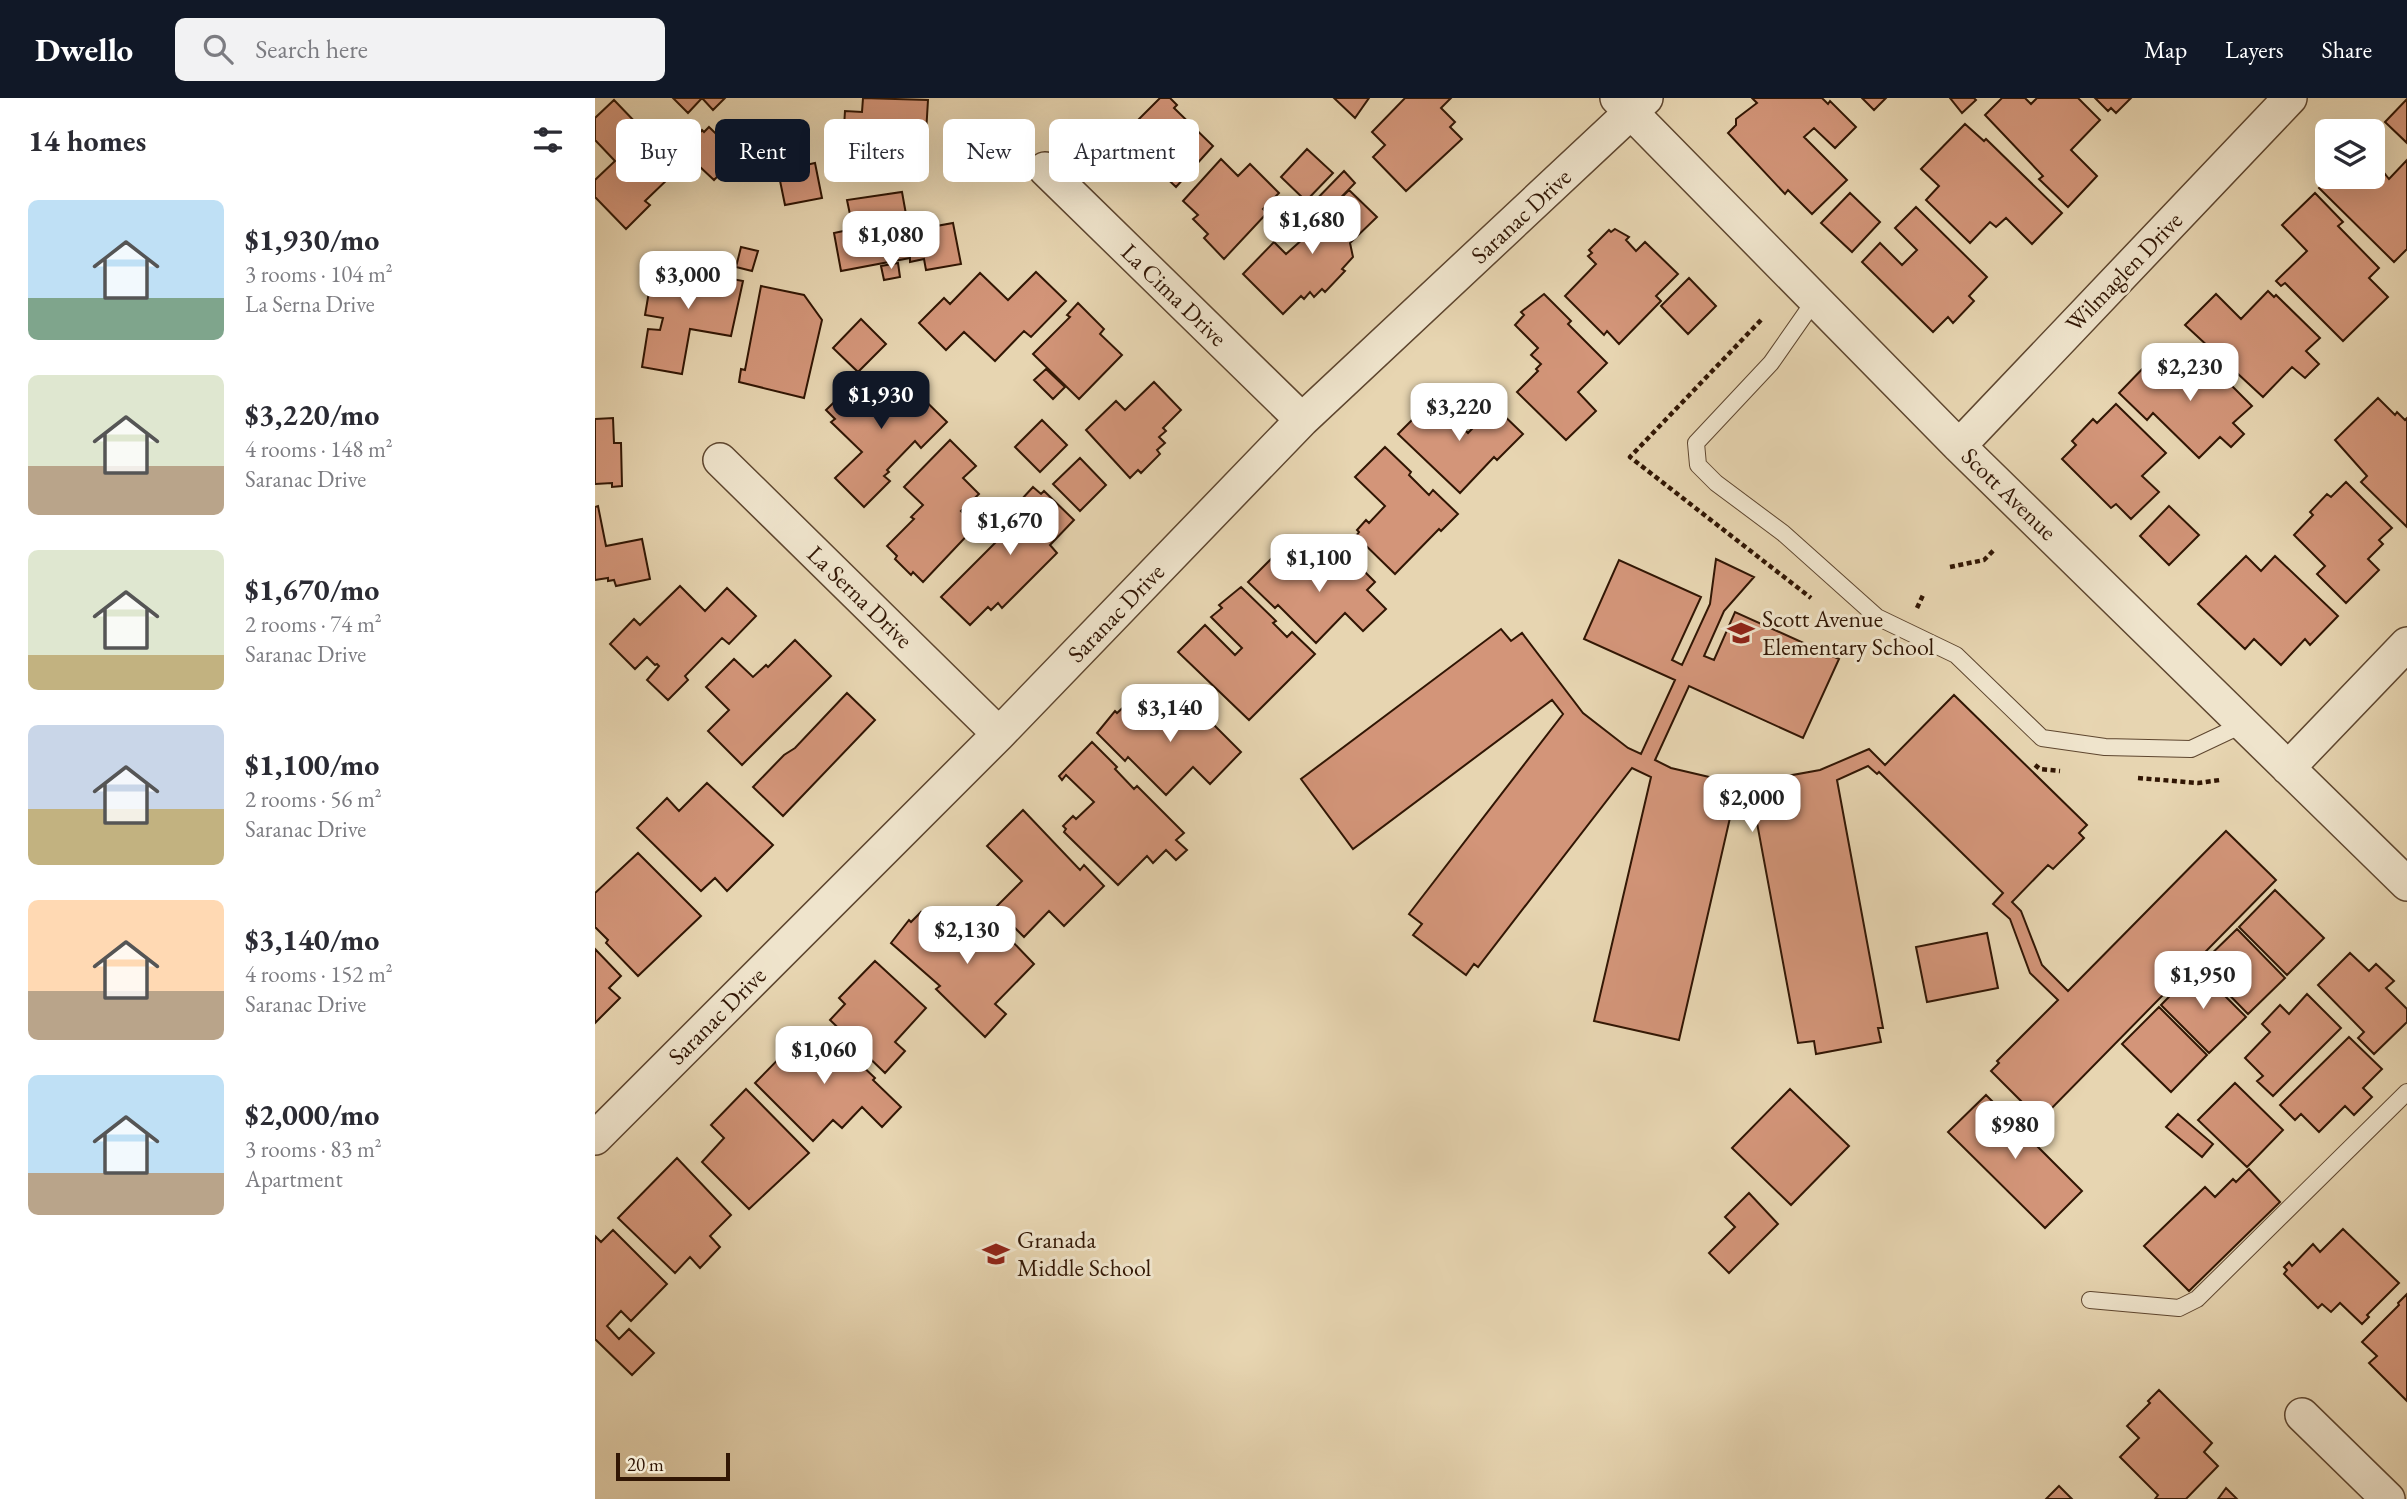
<!DOCTYPE html>
<html lang="en">
<head>
<meta charset="utf-8">
<style>
  :root { --surface:#fff; --page:#f2f2f3; --text:#2b2b33; --muted:#7c7c81; --accent:#111827 }
  body { margin:0; font-family:"EB Garamond",serif; background:var(--page); color:var(--text); height:100vh; display:flex; flex-direction:column; font-size:26px; white-space:nowrap }
  * { box-sizing:border-box; margin:0 }
  p { font-size:23px; color:var(--muted) }
  .icon { flex:none; width:38px; height:38px; fill:none; stroke:currentColor; stroke-width:2; stroke-linecap:round; stroke-linejoin:round }
  .map { position:relative; flex:1; overflow:hidden }
  .drawer { display:flex; flex-direction:column; background:var(--surface); width:595px }
  .drawer>* { flex:none }
  .banner { position:absolute; left:21px; top:21px; width:665px; height:63px; display:flex; gap:14px }
  .controls { position:absolute; left:1720px; top:21px; display:grid; gap:14px }
  .controls a { display:grid; place-items:center; width:70px; height:70px; border-radius:10px; background:var(--surface); box-shadow:0 7px 28px #0002; font-size:35px }
  .scale { position:absolute; left:21px; bottom:18px; width:114px; box-sizing:border-box; padding-left:7px; border:4px solid #311604; border-top:0; font-size:19px; line-height:24px; white-space:nowrap; color:#311604; -webkit-text-stroke:5px #efe4cc; paint-order:stroke }
  .price { position:absolute; translate:-50% -60px; padding:0 16px; border-radius:14px; background:#fff; color:#222; font-size:23px; line-height:46px; filter:drop-shadow(0 2px 4px #0008) }
  .price::after { content:''; position:absolute; left:50%; top:42px; width:21px; height:16px; margin-left:-10px; background:inherit; clip-path:polygon(0 0,100% 0,50% 100%) }
  .price.active { background:var(--accent); color:#fff }
  ul { padding:0; list-style:none }
  li { display:flex; align-items:center; gap:21px; height:175px; padding:0 28px }
  li span { display:grid; place-items:center; flex:none; width:196px; height:140px; border-radius:10px; color:#555 }
  li>.icon { margin-inline-start:auto }
  span .icon { width:84px; height:84px; fill:#fffc; stroke-width:1 }
  li b { font-size:30px }
  h2 { display:flex; justify-content:space-between; align-items:center; height:84px; padding:0 28px; font-size:30px }
  .chip { padding:0 24px; border-radius:10px; background:var(--surface); box-shadow:0 7px 28px #0002; font-size:24px; line-height:63px }
  .chip.active { background:var(--accent); color:#fff }
  header { display:flex; align-items:center; gap:42px; box-sizing:border-box; height:98px; padding:0 35px; background:var(--accent); color:#fff }
  header strong { font-size:33px }
  nav { display:flex; gap:38px; margin-inline-start:auto; font-size:24px }
  .search { width:490px; height:63px; background:var(--page); display:flex; align-items:center; gap:18px; box-sizing:border-box; padding:0 24px; border-radius:10px; color:var(--muted); font-size:26px }
  main { display:flex; flex:1; min-height:0 }
  .map>svg:first-child { display:block }
  .building { fill:#d39579; stroke:#311604; stroke-width:2 }
  .lines { fill:none; stroke-linecap:round; stroke-linejoin:round }
  .lane-casing { stroke:#5e462f; stroke-width:18 }
  .street-casing { stroke:#5e462f; stroke-width:36 }
  .path { stroke:#311604; stroke-width:4.5; stroke-dasharray:5 3.5; stroke-linecap:butt }
  .lane { stroke:#efe4cc; stroke-width:16 }
  .street { stroke:#efe4cc; stroke-width:33 }
  .labels { text-anchor:middle; stroke-width:6; stroke-linejoin:round; paint-order:stroke }
  .street-label { font-size:24px; fill:#311604; stroke:#efe4cc }
  .poi-label { font-size:24px; fill:#311604; stroke:#efe4cc; text-anchor:start }
</style>
</head>
<body>
<header>
<strong>Dwello</strong>
<div class="search"><svg class="icon" aria-label="search" viewBox="0 0 24 24"><circle cx="10" cy="10" r="6"/><path d="M15 15l6 6"/></svg>Search here</div>
<nav><a>Map</a><a>Layers</a><a>Share</a></nav>
</header>
<main>
<section class="drawer">
<h2>14 homes<svg class="icon" aria-label="filters" viewBox="0 0 24 24"><path d="M4 7h16M4 17h16"/><circle cx="9" cy="7" r="2"/><circle cx="15" cy="17" r="2"/></svg></h2>
<ul>
<li><span style="background:linear-gradient(#bfe0f5 70%,#7fa58c 0)"><svg class="icon" aria-label="home" viewBox="0 0 24 24"><path d="M3 11l9-7 9 7M6 9v11h12V9"/></svg></span><div><b>$1,930/mo</b><p>3 rooms · 104 m²</p><p>La Serna Drive</p></div></li>
<li><span style="background:linear-gradient(#dfe7d0 65%,#b9a48a 0)"><svg class="icon" aria-label="home" viewBox="0 0 24 24"><path d="M3 11l9-7 9 7M6 9v11h12V9"/></svg></span><div><b>$3,220/mo</b><p>4 rooms · 148 m²</p><p>Saranac Drive</p></div></li>
<li><span style="background:linear-gradient(#dfe7d0 75%,#c2b280 0)"><svg class="icon" aria-label="home" viewBox="0 0 24 24"><path d="M3 11l9-7 9 7M6 9v11h12V9"/></svg></span><div><b>$1,670/mo</b><p>2 rooms · 74 m²</p><p>Saranac Drive</p></div></li>
<li><span style="background:linear-gradient(#c9d6e8 60%,#c2b280 0)"><svg class="icon" aria-label="home" viewBox="0 0 24 24"><path d="M3 11l9-7 9 7M6 9v11h12V9"/></svg></span><div><b>$1,100/mo</b><p>2 rooms · 56 m²</p><p>Saranac Drive</p></div></li>
<li><span style="background:linear-gradient(#ffd9b3 65%,#b9a48a 0)"><svg class="icon" aria-label="home" viewBox="0 0 24 24"><path d="M3 11l9-7 9 7M6 9v11h12V9"/></svg></span><div><b>$3,140/mo</b><p>4 rooms · 152 m²</p><p>Saranac Drive</p></div></li>
<li><span style="background:linear-gradient(#bfe0f5 70%,#b9a48a 0)"><svg class="icon" aria-label="home" viewBox="0 0 24 24"><path d="M3 11l9-7 9 7M6 9v11h12V9"/></svg></span><div><b>$2,000/mo</b><p>3 rooms · 83 m²</p><p>Apartment</p></div></li>
</ul>
</section>
<div class="map">
<svg width="1812" height="1401" viewBox="0 0 1812 1401">
  <rect width="100%" height="100%" fill="#e7d5b1"/>
  <filter id="stains"><feTurbulence type="fractalNoise" baseFrequency=".00286" numOctaves="4"/><feColorMatrix values="0 0 0 0 .2 0 0 0 0 .09 0 0 0 0 .02 0 0 0 .5 -.17"/></filter>
  <radialGradient id="worn" r=".72"><stop offset=".6" stop-color="#630" stop-opacity="0"/><stop offset="1" stop-color="#630" stop-opacity=".3"/></radialGradient>
  <!-- building -->
  <path class="building" d="M78,0H130L118,12L107,0L93,15Z
    M268,0L333,2L330,52H322L321,66L247,61L250,13L267,14Z
    M565,0H575L582,7L579,10L618,48L581,89L560,69L563,67L530,35Z
    M739,0H774L760,20Z
    M810,0H856L846,10L860,24L855,29L867,41L811,93L778,59L790,47L777,34Z
    M1157,0H1227L1233,6L1235,3L1261,29L1240,50L1219,30L1209,39L1252,82L1217,116L1193,92L1190,96L1133,35L1141,27V21L1162,5Z
    M1267,0H1291L1279,12Z
    M1355,0H1379L1381,2L1367,15Z
    M1407,0H1430L1436,6L1442,0H1483L1505,22L1476,52L1502,78L1473,109L1444,81L1448,78L1390,17Z
    M1500,0H1536L1521,15L1516,10L1513,13Z
    M1812,1V45L1790,24Z
    M19,2L43,27L35,34L45,43L43,45L75,79L50,103L55,107L31,131L0,99V82L20,63L0,42V20Z
    M1370,26L1389,43L1391,41L1467,115L1437,146L1411,120L1401,129L1395,124L1375,145L1331,102L1344,88L1326,71Z
    M114,29L143,57L119,82L89,54L107,32L109,34Z
    M712,51L738,75L711,103L686,79Z
    M626,61L643,78L655,66L684,95L668,111L672,115L629,161L609,140L613,136L598,121L603,117L588,103Z
    M1812,62V151L1799,164L1724,90L1735,79H1772L1780,86L1790,76L1794,81Z
    M220,65L227,100L190,107L183,73Z
    M749,73L760,85L726,120L714,109Z
    M754,92L782,119L755,145L758,159L747,171L750,173L730,194L727,191L719,199L715,194L709,201L706,198L688,216L648,176L679,144L691,156L719,131L730,120L728,118Z
    M307,94L314,133L358,125L366,166L331,172L329,161L315,164V160L246,173L239,135L258,131L252,102Z
    M1255,95L1285,124L1257,154L1226,125Z
    M1720,95L1748,124L1743,128L1784,170L1774,180L1793,199L1748,243L1690,185L1686,188L1681,183L1712,153L1687,127Z
    M1321,109L1392,179L1374,198L1379,203L1358,225L1353,219L1338,234L1267,164L1285,145L1307,167L1322,152L1300,130Z
    M1020,131L1034,139L1031,142L1041,153L1050,144L1083,176L1061,198L1066,203L1024,246L1012,233L1009,237L970,198L1001,166L993,158L997,155L994,152L1014,132L1016,134Z
    M146,149L163,153L157,173L141,169Z
    M84,158L123,165L121,178L148,183L136,238L95,231L87,276L47,269L53,231L65,232L68,220L50,217L56,182L75,185L77,176H81Z
    M303,165L305,179L289,182L286,168Z
    M441,174L471,203L436,239L429,233L400,263L369,234L351,252L324,225L349,200L355,206L385,175L413,202Z
    M1094,180L1121,208L1093,236L1066,208Z
    M166,188L209,197L227,222L209,300L144,284L146,271L150,272Z
    M1673,193L1679,199L1681,197L1725,240L1711,253L1724,266L1710,280L1697,269L1668,299L1590,227L1621,196L1646,221Z
    M949,196L976,223L973,226L1012,265L983,294L1001,313L971,342L922,294L943,273L941,271L946,266L936,257L943,250L920,227L929,217L926,214Z
    M483,205L509,231L505,236L527,257L484,301L438,256L475,219L472,217Z
    M266,221L291,246L263,274L238,250Z
    M1600,256L1606,262L1608,259L1657,308L1638,325L1649,336L1636,349L1625,339L1604,360L1558,315L1552,322L1524,295L1555,263L1574,282Z
    M451,271L470,289L458,301L439,282Z
    M303,276L352,324L326,350L320,343L292,372L294,374L289,378L295,383L269,409L240,380L267,354L236,324L240,321L231,312L263,281L271,289L276,284L285,294Z
    M559,284L586,312L568,330L571,333L564,339L570,345L562,352L565,356L546,375L543,372L535,380L491,332L521,303L530,312Z
    M1783,300L1800,317L1802,314L1810,322L1812,320V429L1766,384L1772,378L1740,342Z
    M838,301L873,335L899,308L928,336L902,362L899,359L865,395L803,336Z
    M1521,306L1571,355L1547,378L1564,394L1536,421L1521,406L1516,410L1467,361L1481,347L1477,343L1498,321L1502,325Z
    M18,320L19,345H26L27,388L17,389V385L0,386V321Z
    M447,322L472,347L445,374L420,349Z
    M355,342L381,368L368,380L384,396L366,413L381,428L328,484L318,474L316,477L300,461L302,458L292,448L319,421L316,419L328,407L309,389Z
    M790,349L816,374L814,377L834,397L838,392L863,416L846,433L844,431L800,476L761,438L764,434L762,432L771,422L774,425L790,408L760,379Z
    M485,360L511,387L485,413L458,386Z
    M1751,384L1797,430L1784,442L1788,446L1773,461L1784,472L1751,505L1722,476L1730,468L1699,437L1718,417L1715,414L1732,396L1736,399Z
    M438,389L446,396L449,393L479,422L455,447L462,455L407,510L403,505L396,512L393,509L375,527L346,499L402,443L392,433L412,413L421,421L433,409L426,402Z
    M3,408L11,448L47,441L55,481L21,488L19,482L13,483V480L0,482V409Z
    M1574,408L1604,437L1574,467L1545,438Z
    M683,454L705,476L712,469L721,478L727,472L729,475L750,454L780,484L772,492L791,511L768,533L750,515L721,545L683,507L680,510L653,484Z
    M1651,458L1666,473L1680,458L1743,518L1715,547L1710,541L1686,567L1659,541L1650,551L1603,506Z
    M1121,461L1159,479L1129,513L1109,558L1119,562L1140,514L1244,561L1208,640L1094,588L1060,662L1076,670L1127,682H1170L1225,672L1274,651L1290,667L1359,597L1492,727L1484,735L1489,740L1458,771L1453,767L1417,804L1426,813L1447,867L1473,893L1631,733L1681,782L1453,1014L1450,1010L1442,1019L1396,973L1404,965L1402,963L1463,902L1435,875L1415,821L1398,806L1408,795L1284,674L1282,676L1273,668L1242,682L1288,930H1283L1286,944L1221,956L1219,943L1203,945L1157,698H1140L1084,942L999,923L1056,679L1037,670L883,869L879,866L871,877L818,837L827,826L814,816L968,616L957,602L758,751L706,681L906,531L916,543L927,535L988,615L1033,650L1046,656L1080,582L989,541L1024,462L1106,499L1077,562L1087,567L1115,506Z
    M85,488L110,513L132,490L161,518L134,546L127,540L90,578L93,582L73,602L52,582L64,568L62,566L60,567L52,559L40,571L15,546L39,521L45,527Z
    M646,489L681,523L678,525L692,539L697,534L720,556L654,622L583,554L610,527L640,557L647,550L616,519L627,510L624,507Z
    M200,542L236,578L147,667L113,633L134,612L111,589L139,561L158,579L171,567L173,569Z
    M252,595L280,622L188,718L158,689L189,657L200,650Z
    M590,598L646,654L615,686L598,669L571,697L533,659L530,663L502,635L520,613L522,615L532,606L555,629Z
    M497,644L522,669L520,671L539,691L542,688L589,735L581,742L592,752L581,762L571,752L558,765L552,758L523,787L469,734L471,731L468,728L478,718L481,721L499,704L471,677L467,682L464,678Z
    M112,685L178,747L132,793L120,780L106,793L42,730L72,700L84,713Z
    M428,712L485,772L489,767L509,788L469,828L454,813L429,839L400,810L427,783L392,748Z
    M43,755L106,818L43,878L11,845L13,842L0,829V795Z
    M1680,792L1729,840L1692,877L1644,829Z
    M388,813L439,866L400,906L411,916L390,939L341,891L345,888L296,845L314,822L316,824L326,814L358,845Z
    M1642,831L1690,880L1653,916L1605,867Z
    M1392,835L1403,890L1332,904L1321,849Z
    M0,851L26,878L14,890L25,900L0,925Z
    M1755,855L1774,873L1781,866L1799,883L1791,890L1812,911V924L1779,956L1763,940L1769,934L1723,887Z
    M280,863L331,910L300,944L310,953L290,975L235,922L250,906L244,900Z
    M1602,870L1651,919L1614,955L1566,907Z
    M1712,896L1746,930L1678,998L1662,983L1668,978L1650,960L1675,934L1667,926L1685,907L1694,916Z
    M1564,909L1612,957L1576,994L1527,946Z
    M229,932L280,980L278,982L306,1009L287,1029L267,1009L247,1030L238,1022L218,1043L160,985L208,936L217,945Z
    M1754,939L1787,971L1768,990L1777,999L1759,1017L1750,1008L1724,1034L1706,1016L1700,1022L1685,1007Z
    M1640,985L1688,1032L1652,1069L1603,1022Z
    M151,991L214,1055L154,1111L107,1064L129,1040L116,1027Z
    M1195,991L1254,1048L1196,1107L1137,1050Z
    M1391,997L1487,1093L1450,1130L1353,1034Z
    M1583,1016L1618,1046L1607,1059L1571,1029Z
    M82,1060L136,1117L115,1138L125,1149L105,1170L95,1159L80,1175L23,1120Z
    M1654,1071L1685,1104L1594,1193L1549,1148L1610,1089L1620,1099L1638,1081L1641,1084Z
    M1154,1095L1183,1126L1134,1175L1114,1155L1140,1129L1130,1119Z
    M1748,1131L1804,1185L1772,1217L1774,1219L1767,1226L1745,1205L1736,1214L1727,1206L1723,1210L1689,1176L1692,1172L1689,1169L1694,1164L1697,1168L1718,1146L1725,1154Z
    M18,1132L72,1186L36,1223L26,1213L12,1228L24,1241L34,1231L59,1255L37,1277L0,1241V1138L6,1144Z
    M1812,1196V1303L1774,1265L1782,1258L1767,1244L1804,1207L1803,1205Z
    M1564,1292L1617,1345L1609,1354L1623,1368L1591,1401H1560L1563,1397L1525,1359L1544,1340L1532,1328L1555,1305L1553,1303Z
    M1464,1388L1477,1401H1451Z
    M1631,1390L1642,1401H1623Z"/>
  <g class="lines">
    <!-- lane casing -->
    <g class="lane-casing">
      <path id="lane" d="M1220,202L1176,265L1101,345L1103,367L1121,385L1188,435L1282,519L1361,557L1447,640L1510,649L1596,651L1649,626
        M1495,1202L1584,1210L1602,1201L1812,994"/>
    </g>
    <!-- street casing -->
    <g class="street-casing">
      <path id="street" d="M1022,0L1364,348L1812,786
        M450,71L707,322
        M1364,348L1695,0
        M125,362L404,636
        M1693,670L1812,546
        M0,1040L404,636L707,322L1051,0
        M1707,1317L1793,1401"/>
    </g>
    <!-- path -->
    <path class="path" d="M1166,222L1035,359L1216,500
      M1355,469L1389,462L1399,452
      M1322,510L1329,495
      M1440,667L1445,671L1465,673
      M1543,680L1603,685L1625,682"/>
    <!-- lane -->
    <use href="#lane" class="lane"/>
    <!-- street -->
    <use href="#street" class="street"/>
  </g>
  <!-- icons -->
  <defs>
    <g id="school-bare" transform="scale(2.1)"><path d="M0-5L7-2L0 1L-7-2ZM-4 1L0 2.5L4 1V4Q0 6-4 4Z" fill="#8f2418" stroke="#efe4cc" stroke-width="2.5" paint-order="stroke"/></g>
  </defs>
  <g fill-rule="evenodd">
    <use href="#school-bare" x="1146" y="535"/>
    <use href="#school-bare" x="401" y="1156"/>
  </g>
  <g class="labels">
    <!-- street labels -->
    <g class="street-label">
      <text transform="translate(926 118) rotate(-43)" y="8">Saranac Drive</text>
      <text transform="translate(1529 174) rotate(-46)" y="8">Wilmaglen Drive</text>
      <text transform="translate(579 197) rotate(44)" y="8">La Cima Drive</text>
      <text transform="translate(1414 396) rotate(44)" y="8">Scott Avenue</text>
      <text transform="translate(265 499) rotate(44)" y="8">La Serna Drive</text>
      <text transform="translate(521 515) rotate(-46)" y="8">Saranac Drive</text>
      <text transform="translate(122 918) rotate(-45)" y="8">Saranac Drive</text>
    </g>
    <!-- poi labels -->
    <g class="poi-label">
      <text x="1167" y="529">Scott Avenue<tspan x="1167" dy="28">Elementary School</tspan></text>
      <text x="422" y="1150">Granada<tspan x="422" dy="28">Middle School</tspan></text>
    </g>
  </g>
  <rect width="100%" height="100%" filter="url(#stains)"/>
  <rect width="100%" height="100%" fill="url(#worn)"/>
</svg>
<div class="controls">
<a><svg class="icon" aria-label="layers" viewBox="0 0 24 24"><path d="M12 4l9 5-9 5-9-5zM3 14l9 5 9-5"/></svg></a>
</div>
<div class="scale">20 m</div>
<b class="price" style="left:717px;top:158px">$1,680</b>
<b class="price" style="left:296px;top:173px">$1,080</b>
<b class="price" style="left:93px;top:213px">$3,000</b>
<b class="price" style="left:1595px;top:305px">$2,230</b>
<b class="price active" style="left:286px;top:333px">$1,930</b>
<b class="price" style="left:864px;top:345px">$3,220</b>
<b class="price" style="left:415px;top:459px">$1,670</b>
<b class="price" style="left:724px;top:496px">$1,100</b>
<b class="price" style="left:575px;top:646px">$3,140</b>
<b class="price" style="left:1157px;top:736px">$2,000</b>
<b class="price" style="left:372px;top:868px">$2,130</b>
<b class="price" style="left:1608px;top:913px">$1,950</b>
<b class="price" style="left:229px;top:988px">$1,060</b>
<b class="price" style="left:1420px;top:1063px">$980</b>
<div class="banner">
<a class="chip">Buy</a>
<a class="chip active">Rent</a>
<a class="chip">Filters</a>
<a class="chip">New</a>
<a class="chip">Apartment</a>
</div>
</div>
</main>
</body>
</html>
